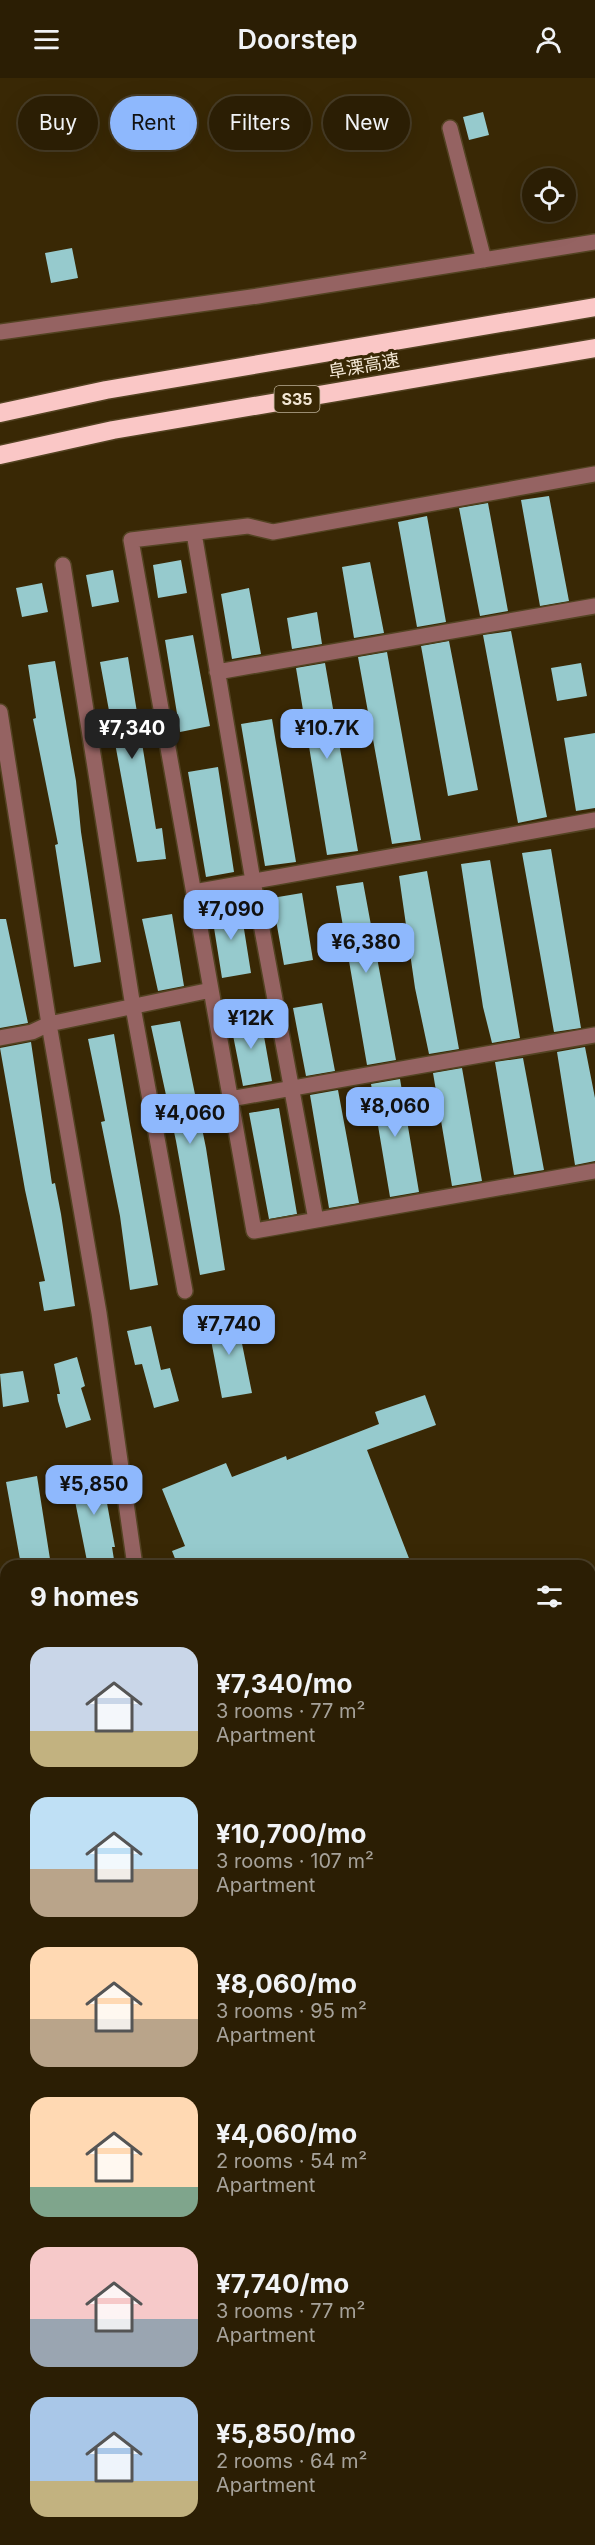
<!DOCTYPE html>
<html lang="en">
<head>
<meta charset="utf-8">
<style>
  :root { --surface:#2b1e04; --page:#33270e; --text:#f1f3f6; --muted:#a6a29a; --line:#473c26; --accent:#8eb8fd }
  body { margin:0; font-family:Inter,"Noto Sans SC",sans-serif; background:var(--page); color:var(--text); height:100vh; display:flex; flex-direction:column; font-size:22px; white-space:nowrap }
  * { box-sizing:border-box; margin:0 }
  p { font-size:20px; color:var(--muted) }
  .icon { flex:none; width:33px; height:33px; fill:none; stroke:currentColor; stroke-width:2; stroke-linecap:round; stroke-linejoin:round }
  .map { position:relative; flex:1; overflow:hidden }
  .drawer { position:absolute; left:0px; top:1482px; width:596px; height:986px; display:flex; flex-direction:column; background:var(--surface); border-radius:18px 18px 0 0; box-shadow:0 6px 24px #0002,0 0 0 2px var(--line) }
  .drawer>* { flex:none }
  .top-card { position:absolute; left:18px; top:18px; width:560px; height:54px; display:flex; gap:12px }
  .buttons { position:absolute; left:522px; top:90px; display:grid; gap:12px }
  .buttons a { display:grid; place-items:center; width:54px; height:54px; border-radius:50%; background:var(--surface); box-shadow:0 6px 24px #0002,0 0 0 2px var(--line); font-size:30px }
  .price { position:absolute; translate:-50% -51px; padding:0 14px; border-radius:12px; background:var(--accent); color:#111; font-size:20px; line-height:39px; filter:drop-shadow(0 2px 3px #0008) }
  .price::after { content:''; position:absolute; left:50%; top:36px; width:18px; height:14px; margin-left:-9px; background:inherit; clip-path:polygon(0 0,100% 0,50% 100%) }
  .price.active { background:#222; color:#fff }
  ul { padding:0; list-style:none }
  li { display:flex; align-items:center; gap:18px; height:150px; padding:0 30px }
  li span { display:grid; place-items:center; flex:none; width:168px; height:120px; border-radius:18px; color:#555 }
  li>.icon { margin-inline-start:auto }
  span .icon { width:72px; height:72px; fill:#fffc; stroke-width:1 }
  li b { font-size:26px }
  h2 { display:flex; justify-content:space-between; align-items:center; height:72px; padding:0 30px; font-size:26px }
  .chip { padding:0 21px; border-radius:27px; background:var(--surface); box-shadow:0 6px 24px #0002,0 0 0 2px var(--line); font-size:21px; line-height:54px }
  .chip.active { background:var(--accent); color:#111 }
  header { display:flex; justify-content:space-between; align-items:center; height:78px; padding:0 30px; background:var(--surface); font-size:27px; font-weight:600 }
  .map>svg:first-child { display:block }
  .building { fill:#96cacd }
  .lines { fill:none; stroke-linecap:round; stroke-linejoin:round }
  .minor-casing { stroke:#534322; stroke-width:18 }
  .major-casing { stroke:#534322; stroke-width:18 }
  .highway-casing { stroke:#534322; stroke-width:21 }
  .minor { stroke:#956362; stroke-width:15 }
  .major { stroke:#f39f9f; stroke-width:15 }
  .highway { stroke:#fac7c6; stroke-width:18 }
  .labels { text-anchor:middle; stroke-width:6; stroke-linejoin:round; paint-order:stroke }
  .shield { fill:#392805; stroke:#bbae97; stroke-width:1.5 }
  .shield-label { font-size:16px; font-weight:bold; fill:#f3e7d5 }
  .street-label { font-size:18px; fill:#f3e7d5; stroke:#392805 }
</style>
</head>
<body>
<header><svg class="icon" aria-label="menu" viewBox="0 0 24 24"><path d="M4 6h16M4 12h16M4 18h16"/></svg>Doorstep<svg class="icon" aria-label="person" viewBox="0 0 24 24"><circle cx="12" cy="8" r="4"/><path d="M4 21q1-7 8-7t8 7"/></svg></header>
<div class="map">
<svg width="595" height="2467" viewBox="0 0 595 2467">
  <rect width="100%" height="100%" fill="#392805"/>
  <!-- building -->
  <path class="building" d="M483,34L489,57L469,62L463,39Z
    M72,170L78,200L51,205L45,175Z
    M549,418L569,523L540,528L521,422Z
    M488,425L508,533L480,538L459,430Z
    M427,438L446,544L417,549L398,444Z
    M181,482L187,515L158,520L153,487Z
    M370,484L384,555L354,560L342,489Z
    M113,492L119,524L92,529L86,497Z
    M42,505L48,534L22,539L16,510Z
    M249,510L261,576L232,581L221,516Z
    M317,534L322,566L292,571L287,540Z
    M511,553L547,739L518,745L483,557Z
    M193,557L210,648L180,654L165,562Z
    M449,563L478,712L448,718L421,568Z
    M387,574L421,762L392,766L358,579Z
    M128,579L156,751L162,750L166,781L137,784L100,584Z
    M55,583L76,703L81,754L101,884L74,889L55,767L58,766L33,641L36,640L28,587Z
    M325,585L358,773L327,777L296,590Z
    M581,585L587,618L557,623L551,590Z
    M272,641L296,784L265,788L241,646Z
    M595,655V730L576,733L564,660Z
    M218,689L234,794L206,799L188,694Z
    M551,771L581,950L554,954L522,775Z
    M490,782L520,960L492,965L483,929L461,786Z
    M427,793L459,971L429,976L415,910L399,798Z
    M363,804L396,982L367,987L336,808Z
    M302,815L313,882L284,887L272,820Z
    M240,826L251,895L222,900L211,831Z
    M172,836L184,908L158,913L142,841Z
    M0,841H6L28,945L0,950Z
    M322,925L335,993L306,998L293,930Z
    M260,936L272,1003L243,1008L230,942Z
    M180,943L206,1070L225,1192L200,1197L176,1063L151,948Z
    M114,956L158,1207L130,1212L120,1138L101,1044L105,1043L88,961Z
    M31,964L52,1106L55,1105L61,1136L75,1228L44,1233L39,1204L45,1203L25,1112L0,970Z
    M585,969L595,1020V1083L575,1087L557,974Z
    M523,980L544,1092L514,1097L495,984Z
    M462,990L482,1103L452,1108L433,995Z
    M400,1001L419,1114L390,1119L371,1006Z
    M338,1012L359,1125L329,1130L310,1017Z
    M279,1030L297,1136L269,1141L249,1035Z
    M236,1236L252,1315L222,1320L207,1241Z
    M151,1248L161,1292L170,1290L179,1323L154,1330L142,1286L135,1287L127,1253Z
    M77,1279L85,1308L81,1310L91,1342L66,1350L58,1323L57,1316H60L54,1286Z
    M23,1293L29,1324L3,1329L0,1296Z
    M425,1317L436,1347L367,1372L412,1488H178L172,1473L185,1468L162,1411L226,1385L232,1399L286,1378L287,1382L379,1346L375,1334Z
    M100,1387L115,1469H112L115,1488H88L69,1393Z
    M37,1398L50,1481L21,1487L6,1404Z"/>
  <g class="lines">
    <!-- minor casing -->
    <g class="minor-casing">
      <path id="minor" d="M450,50L484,182
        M0,254L258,218L595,164
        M595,396L273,454L248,448L131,462L254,1153L595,1093
        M194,455L253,803L316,1142
        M63,487L133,929L185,1213
        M217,594L595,528
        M0,634L49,946L99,1235L135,1488
        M194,814L595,742
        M0,960L32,954L49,946L211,912
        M230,1021L595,957
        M590,1574L595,1569
        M590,1704L595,1699
        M590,1937L595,1933
        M0,2094L6,2089
        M0,2219L6,2213
        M436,2467V2462
        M565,2467L566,2462"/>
    </g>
    <!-- major casing -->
    <g class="major-casing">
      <path id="major" d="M590,1610L595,1605
        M590,1654L595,1649
        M0,2133L6,2128
        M0,2174L6,2168"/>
    </g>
    <!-- highway casing -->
    <g class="highway-casing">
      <path id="highway" d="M0,335L106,312L595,229
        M0,377L113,352L595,270"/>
    </g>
    <!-- minor -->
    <use href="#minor" class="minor"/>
    <!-- major -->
    <use href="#major" class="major"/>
    <!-- highway -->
    <use href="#highway" class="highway"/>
  </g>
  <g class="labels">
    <!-- shield labels -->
    <rect class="shield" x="274.5" y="308" width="45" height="26" rx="4.5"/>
    <g class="shield-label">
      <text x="297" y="327">S35</text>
    </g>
    <!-- street labels -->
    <g class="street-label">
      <text transform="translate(364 288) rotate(-10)" y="6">阜溧高速</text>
    </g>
  </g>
</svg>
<div class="buttons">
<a><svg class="icon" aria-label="locate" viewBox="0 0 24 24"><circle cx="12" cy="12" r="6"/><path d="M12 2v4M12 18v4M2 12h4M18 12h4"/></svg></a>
</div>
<b class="price active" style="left:132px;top:682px">¥7,340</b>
<b class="price" style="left:327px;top:682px">¥10.7K</b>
<b class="price" style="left:231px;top:863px">¥7,090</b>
<b class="price" style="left:366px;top:896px">¥6,380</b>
<b class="price" style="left:251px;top:972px">¥12K</b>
<b class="price" style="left:395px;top:1060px">¥8,060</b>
<b class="price" style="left:190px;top:1067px">¥4,060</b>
<b class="price" style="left:229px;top:1278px">¥7,740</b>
<b class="price" style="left:94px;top:1438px">¥5,850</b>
<div class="top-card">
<a class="chip">Buy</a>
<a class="chip active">Rent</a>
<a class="chip">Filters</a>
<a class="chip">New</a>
</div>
<section class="drawer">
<h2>9 homes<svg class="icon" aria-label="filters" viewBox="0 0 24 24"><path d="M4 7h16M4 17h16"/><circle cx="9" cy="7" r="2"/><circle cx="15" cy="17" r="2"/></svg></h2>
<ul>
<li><span style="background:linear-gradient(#c9d6e8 70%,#c2b280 0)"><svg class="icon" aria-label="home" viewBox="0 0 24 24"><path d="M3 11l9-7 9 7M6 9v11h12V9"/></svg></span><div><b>¥7,340/mo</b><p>3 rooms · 77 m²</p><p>Apartment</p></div></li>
<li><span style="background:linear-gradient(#bfe0f5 60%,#b9a48a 0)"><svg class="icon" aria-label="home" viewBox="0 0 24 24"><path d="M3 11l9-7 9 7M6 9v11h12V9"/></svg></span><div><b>¥10,700/mo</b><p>3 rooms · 107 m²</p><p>Apartment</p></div></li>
<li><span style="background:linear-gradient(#ffd9b3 60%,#b9a48a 0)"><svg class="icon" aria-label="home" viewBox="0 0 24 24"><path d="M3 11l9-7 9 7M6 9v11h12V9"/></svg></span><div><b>¥8,060/mo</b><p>3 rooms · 95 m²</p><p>Apartment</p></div></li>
<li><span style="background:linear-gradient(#ffd9b3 75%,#7fa58c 0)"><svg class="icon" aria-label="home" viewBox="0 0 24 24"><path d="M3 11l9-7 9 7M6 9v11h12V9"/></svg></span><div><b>¥4,060/mo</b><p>2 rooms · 54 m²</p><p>Apartment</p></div></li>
<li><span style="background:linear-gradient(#f6c9c9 60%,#9aa5b1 0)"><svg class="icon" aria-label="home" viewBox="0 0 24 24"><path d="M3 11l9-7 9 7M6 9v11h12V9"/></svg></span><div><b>¥7,740/mo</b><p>3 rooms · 77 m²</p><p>Apartment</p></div></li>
<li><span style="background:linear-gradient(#a9c7e8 70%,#c2b280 0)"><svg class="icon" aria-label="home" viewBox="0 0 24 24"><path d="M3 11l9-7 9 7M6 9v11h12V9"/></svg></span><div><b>¥5,850/mo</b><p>2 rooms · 64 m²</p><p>Apartment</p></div></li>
</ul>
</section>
</div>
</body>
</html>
